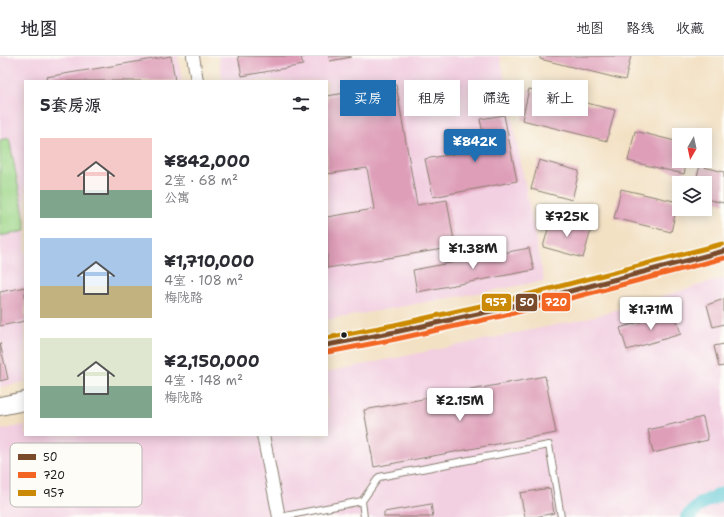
<!DOCTYPE html>
<html lang="zh">
<head>
<meta charset="utf-8">
<style>
  :root { --surface:#fff; --page:#f2f2f3; --text:#2b2b33; --muted:#7c7c81; --line:#e1e1e2; --accent:#1f6fb2 }
  body { margin:0; font-family:"Shantell Sans","LXGW WenKai TC",sans-serif; background:var(--page); color:var(--text); height:100vh; display:flex; flex-direction:column; font-size:15px; white-space:nowrap }
  * { box-sizing:border-box; margin:0 }
  p { font-size:13px; color:var(--muted) }
  .icon { flex:none; width:22px; height:22px; fill:none; stroke:currentColor; stroke-width:2; stroke-linecap:round; stroke-linejoin:round }
  .map { position:relative; flex:1; overflow:hidden }
  .side { position:absolute; left:24px; top:24px; width:304px; height:356px; display:flex; flex-direction:column; background:var(--surface); border-radius:0px; box-shadow:0 2px 10px #0003 }
  .side>* { flex:none }
  .banner { position:absolute; left:340px; top:24px; width:324px; height:36px; display:flex; gap:8px }
  .needle { width:26px; rotate:189deg }
  .buttons { position:absolute; left:672px; top:72px; display:grid; gap:8px }
  .buttons a { display:grid; place-items:center; width:40px; height:40px; border-radius:0px; background:var(--surface); box-shadow:0 2px 10px #0003; font-size:20px }
  .price { position:absolute; translate:-50% -34px; padding:0 9px; border-radius:4px; background:#fff; color:#222; font-size:13px; line-height:26px; filter:drop-shadow(0 1px 2px #0008) }
  .price::after { content:''; position:absolute; left:50%; top:24px; width:12px; height:9px; margin-left:-6px; background:inherit; clip-path:polygon(0 0,100% 0,50% 100%) }
  .price.on { background:var(--accent); color:#fff }
  ul { padding:0; list-style:none }
  li { display:flex; align-items:center; gap:12px; height:100px; padding:0 16px }
  li span { display:grid; place-items:center; flex:none; width:112px; height:80px; border-radius:0px; color:#555 }
  li>.icon { margin-inline-start:auto }
  span .icon { width:48px; height:48px; fill:#fffc; stroke-width:1 }
  li b { font-size:17px }
  h2 { display:flex; justify-content:space-between; align-items:center; height:48px; padding:0 16px; font-size:17px }
  .tag { padding:0 14px; border-radius:0px; background:var(--surface); box-shadow:0 2px 10px #0003; font-size:14px; line-height:36px }
  .tag.on { background:var(--accent); color:#fff }
  header { display:flex; align-items:center; gap:24px; box-sizing:border-box; height:56px; padding:0 20px; background:var(--surface); border-bottom:1px solid var(--line) }
  header strong { font-size:19px }
  nav { display:flex; gap:22px; margin-inline-start:auto; font-size:14px }
  .map>svg:first-child { display:block }
  .built { fill:#f2cfe1 }
  .green { fill:#9ed689; stroke:#5d7952 }
  .lines { fill:none; stroke-linecap:round; stroke-linejoin:round }
  .canal { stroke:#5bc7d4; stroke-width:14 }
  .building { fill:#de9eb8 }
  .lane-casing { stroke:#887e70; stroke-width:8 }
  .street-casing { stroke:#887e70; stroke-width:14 }
  .secondary-casing { stroke:#887e70; stroke-width:20 }
  .lane { stroke:#fff; stroke-width:6 }
  .street { stroke:#fff; stroke-width:12 }
  .secondary { stroke:#fff; stroke-width:18 }
  .bus-1-casing { stroke:#fdfcf7; stroke-width:8 }
  .bus-2-casing { stroke:#fdfcf7; stroke-width:8 }
  .bus-3-casing { stroke:#fdfcf7; stroke-width:8 }
  .bus-1 { stroke:#7a4b2a; stroke-width:5 }
  .bus-2 { stroke:#f26522; stroke-width:5 }
  .bus-3 { stroke:#cb8a06; stroke-width:5 }
  .bus-dot { fill:#1c1c1c; stroke:#fdfcf7; stroke-width:1.5 }
  .key { fill:#fdfcf7; stroke:#bab9b5; stroke-width:1 }
  .key-label { font-size:11px; fill:#1c1c1c }
  .line-badge { stroke:#fdfcf7; stroke-width:1.5 }
  .badge-label { font-size:11px; text-anchor:middle; font-weight:bold; fill:#fff }
</style>
</head>
<body>
<header>
<strong>地图</strong>
<nav><a>地图</a><a>路线</a><a>收藏</a></nav>
</header>
<div class="map">
<svg width="724" height="461" viewBox="0 0 724 461">
  <rect width="100%" height="100%" fill="#fdfcf7"/>
  <filter id="ink" filterUnits="userSpaceOnUse"><feTurbulence type="fractalNoise" baseFrequency=".025" numOctaves="2"/><feDisplacementMap in="SourceGraphic" scale="8" xChannelSelector="R" yChannelSelector="G"/><feConvolveMatrix kernelMatrix="1 2 1 2 8 2 1 2 1" color-interpolation-filters="sRGB"/></filter>
  <filter id="wash" filterUnits="userSpaceOnUse"><feTurbulence type="fractalNoise" baseFrequency=".012" numOctaves="4" result="noise"/><feDisplacementMap in="SourceGraphic" scale="16" xChannelSelector="R" yChannelSelector="G"/><feGaussianBlur stdDeviation="0.9" result="paint"/><feColorMatrix in="noise" values="0 0 0 0 0 0 0 0 0 0 0 0 0 0 0 0 0 1.4 0 .05"/><feComposite in="paint" operator="in"/></filter>
  <g filter="url(#wash)">
    <rect width="100%" height="100%" fill="#f3e1c4"/>
    <!-- built -->
    <path class="built" d="M0,0H178L182,25H25V326L0,331Z
      M218,0H500L544,225L327,264V25H223Z
      M724,222V461H0V374L25,369V379H327V316L585,263Z"/>
    <!-- green -->
    <path class="green" d="M9,82L25,164V175L0,180V84Z"/>
    <g class="lines">
      <!-- canal -->
      <path class="canal" d="M687,461L702,447L724,437"/>
    </g>
    <g id="blocks">
      <!-- building -->
      <path class="building" d="M171,0L175,25H47L46,21Z
        M238,0H304L305,1H301L303,9L242,20Z
        M329,0H351V1L330,5Z
        M540,0H631L625,24L540,3Z
        M396,29L417,149L447,144L455,191L327,212V161L374,153L367,112L327,118V40Z
        M529,33L615,54L607,85L522,64Z
        M504,59L517,125L433,141L425,103L486,92L480,63Z
        M635,75L679,86V105H687L684,118L628,105Z
        M539,104L579,115L572,144L531,133Z
        M700,110L724,116V147L705,143V127H695Z
        M621,133L678,146L671,176L614,162Z
        M551,163L591,174L583,202L543,191Z
        M529,192L534,214L417,236L413,214Z
        M25,231V265L0,270V236Z
        M724,243V268L713,271L707,249Z
        M674,255L681,278L627,294L620,272Z
        M0,287L8,323L0,325Z
        M724,288V310L719,311L714,290Z
        M545,320L556,377L374,411L364,354Z
        M703,361L708,384L653,397L648,374Z
        M550,432L554,457L535,461H525L520,437Z
        M431,448L433,461H384V456Z"/>
    </g>
  </g>
  <g filter="url(#ink)">
    <use href="#blocks" fill-opacity="0" stroke="#887e70" stroke-width="1"/>
    <g class="lines">
      <!-- lane casing -->
      <g class="lane-casing">
        <path id="lane" d="M362,445L364,461
          M280,461L362,445L379,421L549,389L561,461"/>
      </g>
      <!-- street casing -->
      <g class="street-casing">
        <path id="street" d="M193,0L197,25
          M263,379L279,461"/>
      </g>
      <!-- secondary casing -->
      <g class="secondary-casing">
        <path id="secondary" d="M327,289L395,276L505,252L724,195
          M0,350L25,345"/>
      </g>
      <!-- lane -->
      <use href="#lane" class="lane"/>
      <!-- street -->
      <use href="#street" class="street"/>
      <!-- secondary -->
      <use href="#secondary" class="secondary"/>
      <!-- bus-1 casing -->
      <g class="bus-1-casing">
        <path id="bus-1" d="M327,289L395,276L505,252L724,195"/>
      </g>
      <!-- bus-2 casing -->
      <g class="bus-2-casing">
        <path id="bus-2" d="M328,296L396,283L506,259L724,202"/>
      </g>
      <!-- bus-3 casing -->
      <g class="bus-3-casing">
        <path id="bus-3" d="M327,282L394,269L503,245L722,188"/>
      </g>
      <!-- bus-1 -->
      <use href="#bus-1" class="bus-1"/>
      <!-- bus-2 -->
      <use href="#bus-2" class="bus-2"/>
      <!-- bus-3 -->
      <use href="#bus-3" class="bus-3"/>
    </g>
  </g>
  <!-- markers -->
  <circle class="bus-dot" cx="344" cy="279" r="3.5"/>
  <!-- legend -->
  <rect x="10" y="387" width="132" height="64" rx="6" class="key"/>
  <rect x="18" y="398" width="18" height="6" fill="#7a4b2a"/>
  <rect x="18" y="416" width="18" height="6" fill="#f26522"/>
  <rect x="18" y="434" width="18" height="6" fill="#cb8a06"/>
  <g class="key-label">
    <text x="43" y="405">50</text>
    <text x="43" y="423">720</text>
    <text x="43" y="441">957</text>
  </g>
  <g class="line-badge">
    <rect x="541" y="236" width="30" height="20" rx="4" fill="#f26522"/>
    <rect x="515" y="237" width="23" height="19" rx="4" fill="#7a4b2a"/>
    <rect x="481" y="237" width="31" height="19" rx="4" fill="#cb8a06"/>
  </g>
  <g class="badge-label">
    <text x="556" y="250">720</text>
    <text x="527" y="250">50</text>
    <text x="496" y="250">957</text>
  </g>
</svg>
<div class="buttons">
<a><svg class="needle" viewBox="-14 -14 28 28"><path d="M0-13l5 13h-10z" fill="#e53935"/><path d="M0 13l5-13h-10z" fill="#7c7c81"/></svg></a>
<a><svg class="icon" aria-label="layers" viewBox="0 0 24 24"><path d="M12 4l9 5-9 5-9-5zM3 14l9 5 9-5"/></svg></a>
</div>
<b class="price on" style="left:475px;top:107px">¥842K</b>
<b class="price" style="left:567px;top:182px">¥725K</b>
<b class="price" style="left:473px;top:214px">¥1.38M</b>
<b class="price" style="left:651px;top:275px">¥1.71M</b>
<b class="price" style="left:460px;top:366px">¥2.15M</b>
<div class="banner">
<a class="tag on">买房</a>
<a class="tag">租房</a>
<a class="tag">筛选</a>
<a class="tag">新上</a>
</div>
<section class="side">
<h2>5套房源<svg class="icon" aria-label="filters" viewBox="0 0 24 24"><path d="M4 7h16M4 17h16"/><circle cx="9" cy="7" r="2"/><circle cx="15" cy="17" r="2"/></svg></h2>
<ul>
<li><span style="background:linear-gradient(#f6c9c9 65%,#7fa58c 0)"><svg class="icon" aria-label="home" viewBox="0 0 24 24"><path d="M3 11l9-7 9 7M6 9v11h12V9"/></svg></span><div><b>¥842,000</b><p>2室 · 68 m²</p><p>公寓</p></div></li>
<li><span style="background:linear-gradient(#a9c7e8 60%,#c2b280 0)"><svg class="icon" aria-label="home" viewBox="0 0 24 24"><path d="M3 11l9-7 9 7M6 9v11h12V9"/></svg></span><div><b>¥1,710,000</b><p>4室 · 108 m²</p><p>梅陇路</p></div></li>
<li><span style="background:linear-gradient(#dfe7d0 60%,#7fa58c 0)"><svg class="icon" aria-label="home" viewBox="0 0 24 24"><path d="M3 11l9-7 9 7M6 9v11h12V9"/></svg></span><div><b>¥2,150,000</b><p>4室 · 148 m²</p><p>梅陇路</p></div></li>
</ul>
</section>
</div>
</body>
</html>
